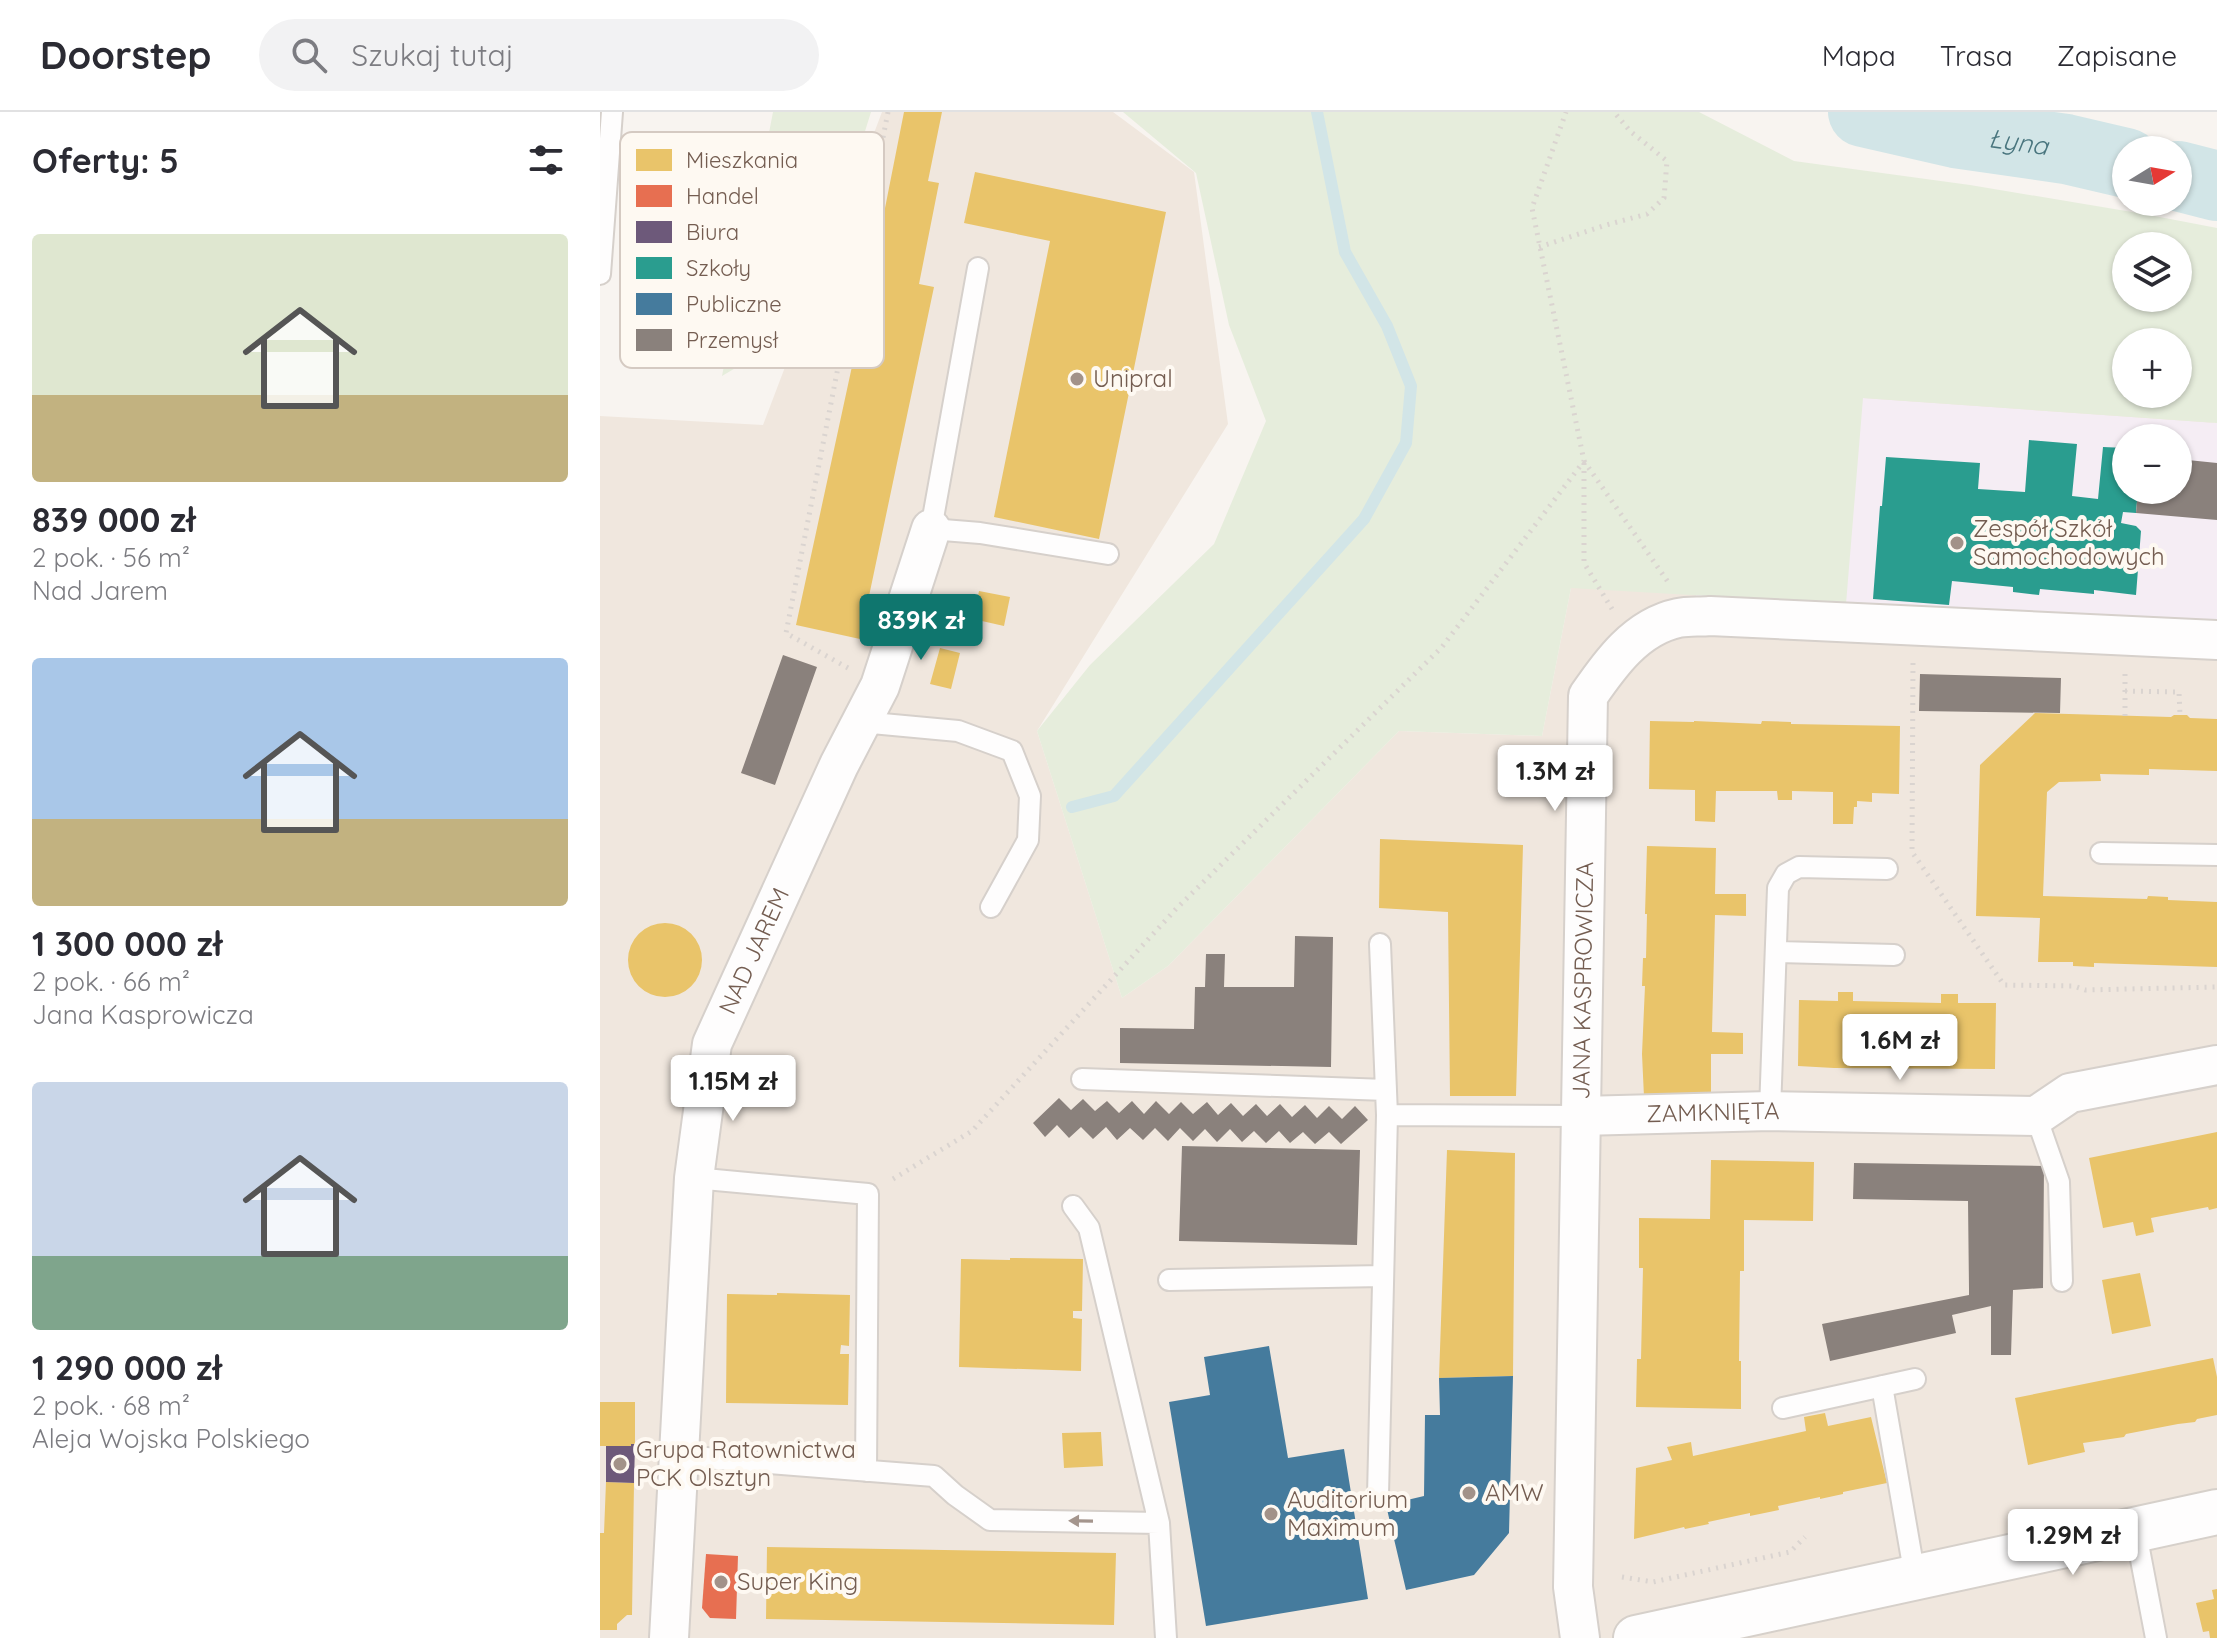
<!DOCTYPE html>
<html lang="pl">
<head>
<meta charset="utf-8">
<style>
  :root { --surface:#fff; --page:#f2f2f3; --text:#2b2b33; --muted:#7c7c81; --line:#e1e1e2; --accent:#0f766e }
  body { margin:0; font-family:Quicksand,sans-serif; background:var(--page); color:var(--text); height:100vh; display:flex; flex-direction:column; font-size:30px; white-space:nowrap }
  * { box-sizing:border-box; margin:0 }
  p { font-size:26px; color:var(--muted) }
  .icon { flex:none; width:44px; height:44px; fill:none; stroke:currentColor; stroke-width:2; stroke-linecap:round; stroke-linejoin:round }
  .map { position:relative; flex:1; overflow:hidden }
  .side { display:flex; flex-direction:column; background:var(--surface); width:600px }
  .side>* { flex:none }
  .needle { width:52px; rotate:79deg }
  .controls { position:absolute; left:1512px; top:24px; display:grid; gap:16px }
  .controls a { display:grid; place-items:center; width:80px; height:80px; border-radius:50%; background:var(--surface); box-shadow:0 2px 6px #0004; font-size:40px }
  .price { position:absolute; translate:-50% -68px; padding:0 18px; border-radius:8px; background:#fff; color:#222; font-size:26px; line-height:52px; filter:drop-shadow(0 2px 4px #0008) }
  .price::after { content:''; position:absolute; left:50%; top:48px; width:24px; height:18px; margin-left:-12px; background:inherit; clip-path:polygon(0 0,100% 0,50% 100%) }
  .price.active { background:var(--accent); color:#fff }
  ul { padding:0; list-style:none }
  li { display:grid; align-content:center; gap:16px; height:424px; padding:0 32px }
  li span { display:grid; place-items:center; height:248px; border-radius:8px; color:#555 }
  li>.icon { margin-inline-start:auto }
  span .icon { width:144px; height:144px; fill:#fffc; stroke-width:1 }
  li b { font-size:34px }
  h2 { display:flex; justify-content:space-between; align-items:center; height:96px; padding:0 32px; font-size:34px }
  header { display:flex; align-items:center; gap:48px; box-sizing:border-box; height:112px; padding:0 40px; background:var(--surface); border-bottom:2px solid var(--line) }
  header strong { font-size:38px }
  nav { display:flex; gap:44px; margin-inline-start:auto; font-size:28px }
  .search { width:560px; height:72px; background:var(--page); display:flex; align-items:center; gap:20px; box-sizing:border-box; padding:0 28px; border-radius:44px; color:var(--muted); font-size:30px }
  main { display:flex; flex:1; min-height:0 }
  .map>svg:first-child { display:block }
  .residential { fill:#f0e7de; fill-rule:evenodd }
  .education { fill:#f5edf4; fill-rule:evenodd }
  .green { fill:#e6eddc; fill-rule:evenodd }
  .homes { fill:#e9c46a }
  .shops { fill:#e76f51 }
  .offices { fill:#6d597a }
  .schools { fill:#2a9d8f }
  .public { fill:#457b9d }
  .industry { fill:#8a817c }
  .lines { fill:none; stroke-linecap:round; stroke-linejoin:round }
  .stream { stroke:#d2e5e7; stroke-width:12 }
  .river { stroke:#d2e5e7; stroke-width:70 }
  .lane-casing { stroke:#d6d0cb; stroke-width:24 }
  .street-casing { stroke:#d6d0cb; stroke-width:42 }
  .secondary-casing { stroke:#d6d0ca; stroke-width:48 }
  .path { stroke:#dad4d0; stroke-width:5; stroke-dasharray:2 6; stroke-linecap:butt }
  .lane { stroke:#fefdfd; stroke-width:20 }
  .street { stroke:#fefdfd; stroke-width:38 }
  .secondary { stroke:#fefdfd; stroke-width:44 }
  .oneway { fill:#a4958d }
  .poi-dot { fill:#a29289; stroke:#fef9f2; stroke-width:3 }
  .labels { text-anchor:middle; stroke-width:8; stroke-linejoin:round; paint-order:stroke }
  .poi-label { font-size:24px; fill:#745d51; stroke:#fef9f2; text-anchor:start }
  .street-label { font-size:24px; fill:#745d51; stroke:#fef9f2 }
  .water-label { font-size:26px; font-style:italic; fill:#49757e; stroke:#fef9f2 }
  .key { fill:#fef9f2; stroke:#d5cac2; stroke-width:2 }
  .key-label { font-size:22px; fill:#745d51 }
</style>
</head>
<body>
<header>
<strong>Doorstep</strong>
<div class="search"><svg class="icon" aria-label="search" viewBox="0 0 24 24"><circle cx="10" cy="10" r="6"/><path d="M15 15l6 6"/></svg>Szukaj tutaj</div>
<nav><a>Mapa</a><a>Trasa</a><a>Zapisane</a></nav>
</header>
<main>
<section class="side">
<h2>Oferty: 5<svg class="icon" aria-label="filters" viewBox="0 0 24 24"><path d="M4 7h16M4 17h16"/><circle cx="9" cy="7" r="2"/><circle cx="15" cy="17" r="2"/></svg></h2>
<ul>
<li><span style="background:linear-gradient(#dfe7d0 65%,#c2b280 0)"><svg class="icon" aria-label="home" viewBox="0 0 24 24"><path d="M3 11l9-7 9 7M6 9v11h12V9"/></svg></span><div><b>839 000 zł</b><p>2 pok. · 56 m²</p><p>Nad Jarem</p></div></li>
<li><span style="background:linear-gradient(#a9c7e8 65%,#c2b280 0)"><svg class="icon" aria-label="home" viewBox="0 0 24 24"><path d="M3 11l9-7 9 7M6 9v11h12V9"/></svg></span><div><b>1 300 000 zł</b><p>2 pok. · 66 m²</p><p>Jana Kasprowicza</p></div></li>
<li><span style="background:linear-gradient(#c9d6e8 70%,#7fa58c 0)"><svg class="icon" aria-label="home" viewBox="0 0 24 24"><path d="M3 11l9-7 9 7M6 9v11h12V9"/></svg></span><div><b>1 290 000 zł</b><p>2 pok. · 68 m²</p><p>Aleja Wojska Polskiego</p></div></li>
</ul>
</section>
<div class="map">
<svg width="1617" height="1526" viewBox="0 0 1617 1526">
  <rect width="100%" height="100%" fill="#f8f4f0"/>
  <!-- residential -->
  <path class="residential" d="M282,0H513L594,60L628,312L437,619L522,886L568,854L799,619L942,624L971,476L1097,250L1617,311V1526H0V304L163,313ZM1526,326H1578V378H1526Z"/>
  <!-- education -->
  <path class="education" d="M1097,250L1262,286L1617,311V510H1570L1096,484ZM1526,326H1578V378H1526Z"/>
  <!-- green -->
  <path class="green" d="M173,0H271L204,215L122,264Z
    M523,0H1099L1194,49L1370,73L1544,102L1617,116V311L1263,286L1246,492L971,476L942,624L799,619L568,854L522,886L437,619L490,553L614,432L666,309L629,213L596,61ZM1526,134H1578V186H1526ZM1526,230H1578V282H1526Z"/>
  <!-- homes -->
  <path class="homes" d="M304,0H342L328,69L339,71L319,172L334,175L260,527L196,513L272,162Z
    M375,60L566,100L499,427L394,405L450,129L364,111Z
    M379,479L410,485L404,514L373,507Z
    M340,536L360,541L351,577L330,572Z
    M1435,601L1571,605L1574,603H1587L1590,606L1617,607V659L1549,657V663L1500,662L1501,669L1459,670L1447,680L1443,784L1547,787L1548,784L1568,785V788L1617,790V855L1494,851V855L1473,854V850H1438L1440,806L1376,804L1380,653Z
    M1050,609L1094,610V609L1161,612L1162,609L1191,610V612L1300,614L1299,682L1272,681V690L1257,689V695H1254L1253,712H1233V680L1192,679V688H1178L1177,679H1116L1115,710L1095,709V678L1049,677Z
    M780,727L923,733L916,984H850L848,800L779,796Z
    M1047,734L1116,736L1115,782H1146V804L1115,803L1112,920L1143,921V942H1111V987L1044,985L1042,942L1045,874H1042L1043,846H1046L1047,802H1045Z
    M28 848a37 37 0 1 1 74 0a37 37 0 1 1-74 0Z
    M1238,880H1253V889L1341,891V882H1358V891H1396L1395,957L1234,956L1198,954L1199,888L1238,889Z
    M1617,1020V1096L1609,1098L1608,1095L1551,1106L1554,1120L1536,1124L1533,1110L1503,1116L1489,1046Z
    M847,1038L915,1041L913,1264L839,1266Z
    M1111,1048L1214,1050L1213,1109L1144,1108V1159H1140L1139,1249H1141V1297L1036,1295L1037,1247H1041L1043,1156H1039V1106L1110,1107Z
    M410,1146L483,1147L482,1199H473V1206L482,1207L481,1259L359,1255L361,1147L410,1148Z
    M1540,1161L1551,1214L1512,1222L1502,1168Z
    M177,1181L250,1183L249,1234L241,1233L240,1242H249L248,1293L126,1291L127,1182L177,1183Z
    M1613,1246L1617,1265V1303L1597,1307L1595,1310L1578,1312L1526,1322L1524,1325L1483,1331L1485,1340L1428,1353L1415,1286Z
    M0,1290H35V1332H31V1334H0Z
    M1225,1301L1228,1314L1271,1305L1287,1371L1243,1380V1382L1220,1387V1385L1178,1394L1179,1398L1150,1404V1401L1108,1410L1109,1412L1085,1417L1084,1415L1034,1427L1036,1356L1072,1348L1067,1335L1091,1330L1093,1344L1206,1319L1204,1305Z
    M501,1320L503,1354L464,1356L462,1321Z
    M6,1370L34,1371L32,1503H27L17,1512V1518H0V1421H4Z
    M167,1435L516,1441L514,1513L166,1507Z
    M1617,1477V1526H1610L1609,1519L1603,1520L1596,1491L1614,1487L1612,1478Z"/>
  <!-- shops -->
  <path class="shops" d="M106,1442L138,1444L136,1507L110,1506L102,1496Z"/>
  <!-- offices -->
  <path class="offices" d="M31,1332H35L34,1371L6,1370V1334H31Z"/>
  <!-- schools -->
  <path class="schools" d="M1429,328L1477,332L1472,384L1498,387L1503,335L1526,336V378H1538L1536,401L1523,400L1521,411L1536,414L1541,419L1536,483L1494,478V482L1440,477L1439,483L1413,480V475L1352,469L1349,493L1273,487L1280,394H1282L1286,345L1380,351L1378,377L1425,380Z"/>
  <!-- public -->
  <path class="public" d="M669,1234L688,1346L744,1337L768,1487L606,1514L569,1290L610,1283L604,1245Z
    M913,1264L909,1421L874,1463L806,1478L786,1393L824,1384L825,1303H840L839,1266Z"/>
  <!-- industry -->
  <path class="industry" d="M1578,347L1617,351V408L1536,401L1538,378H1578Z
    M183,543L217,555L175,673L141,661Z
    M1320,562L1461,566L1460,601L1319,599Z
    M695,824L733,825L731,955L520,951V916L594,917L595,875H605L606,842H625L624,875H694Z
    M459,986L471,998L483,987L495,999L507,989L519,1001L532,989L544,1002L556,989L569,1002L581,990L593,1002L607,990L618,1003L631,991L643,1004L656,992L667,1004L680,992L692,1005L705,993L717,1006L729,994L742,1007L755,994L768,1008L741,1032L729,1020L715,1032L703,1020L690,1031L679,1019L666,1031L654,1019L642,1030L630,1017L617,1030L605,1017L593,1029L580,1016L568,1029L555,1016L543,1028L530,1016L517,1028L506,1015L493,1027L481,1015L469,1026L457,1013L445,1025L433,1011Z
    M582,1034L760,1038L757,1133L579,1129Z
    M1254,1051L1444,1054L1443,1176L1413,1178L1411,1243H1391V1194L1352,1203L1356,1221L1230,1249L1222,1212L1369,1183V1177L1368,1089L1253,1087Z"/>
  <g class="lines">
    <!-- stream -->
    <path class="stream" d="M472,695L514,684L764,407L806,331L811,274L787,214L745,140L717,0"/>
    <!-- river -->
    <g class="river">
      <path id="s1" d="M1263,0L1355,21L1466,37L1526,51"/>
      <path d="M1578,64L1617,74"/>
    </g>
    <!-- lane casing -->
    <g class="lane-casing">
      <path id="lane" d="M378,156L331,417L380,421L508,442
        M0,162L12,0
        M261,610L358,619L412,639L430,684L428,728L391,795
        M1501,741L1617,743
        M1176,840L1294,843
        M482,967L786,978
        M1170,999L1178,776L1186,762L1199,755L1287,757
        M787,1003L981,1004
        M1436,1004L1459,1070L1462,1169
        M94,1066L268,1082L266,1359
        M473,1094L489,1116L559,1411L566,1526
        M569,1168L783,1164
        M1282,1274L1315,1465
        M1183,1296L1315,1267
        M80,1344L334,1364L355,1383L390,1408L559,1411
        M778,1383L787,1003L780,832
        M1535,1416L1556,1526"/>
    </g>
    <!-- street casing -->
    <g class="street-casing">
      <g id="street">
        <path id="s2" d="M981,1004L1170,999L1436,1004L1470,981L1617,953"/>
        <path id="s3" d="M69,1526L94,1066L112,932L239,653L280,574L331,417"/>
        <path id="s4" d="M980,1526L973,1475L988,584C1010,552 1036,515 1078,506C1088,504 1099,505 1110,504L1617,528"/>
      </g>
    </g>
    <!-- secondary casing -->
    <g class="secondary-casing">
      <path id="secondary" d="M1036,1526L1617,1400"/>
    </g>
    <!-- path -->
    <path class="path" d="M939,135L1006,113L1047,102L1064,86L1067,49L1030,19L1014,0
      M984,349L1068,470
      M984,351V451L1012,497
      M1313,551L1312,740L1404,873L1474,874L1485,878L1617,875
      M248,556L186,521L288,0
      M1525,579L1579,580L1580,603
      M1525,604V561
      M293,1067L372,1019L576,797L842,535L984,349L932,96L966,0
      M1022,1465L1053,1470L1190,1440L1205,1425"/>
    <!-- lane -->
    <use href="#lane" class="lane"/>
    <!-- street -->
    <use href="#street" class="street"/>
    <!-- secondary -->
    <use href="#secondary" class="secondary"/>
  </g>
  <!-- one-way arrows -->
  <defs><path id="oneway-solid" d="M-6-.8H1V-3.2L6.5 0L1 3.2V.8H-6Z" transform="scale(2)"/></defs>
  <use class="oneway" href="#oneway-solid" transform="translate(481 1409) rotate(-179)"/>
  <!-- markers -->
  <g class="poi-dot">
    <circle cx="477" cy="267" r="8"/>
    <circle cx="1357" cy="431" r="8"/>
    <circle cx="20" cy="1352" r="8"/>
    <circle cx="869" cy="1381" r="8"/>
    <circle cx="671" cy="1402" r="8"/>
    <circle cx="121" cy="1470" r="8"/>
  </g>
  <g class="labels">
    <!-- poi labels -->
    <g class="poi-label">
      <text x="493" y="275">Unipral</text>
      <text x="1373" y="425">Zespół Szkół<tspan x="1373" dy="28">Samochodowych</tspan></text>
      <text x="36" y="1346">Grupa Ratownictwa<tspan x="36" dy="28">PCK Olsztyn</tspan></text>
      <text x="885" y="1389">AMW</text>
      <text x="687" y="1396">Auditorium<tspan x="687" dy="28">Maximum</tspan></text>
      <text x="137" y="1478">Super King</text>
    </g>
    <!-- street labels -->
    <g class="street-label">
      <text dy="8" stroke="none"><textPath href="#s3" startOffset="698">NAD JAREM</textPath></text>
      <text dy="8" stroke="none"><textPath href="#s4" startOffset="658">JANA KASPROWICZA</textPath></text>
      <text dy="8" stroke="none"><textPath href="#s2" startOffset="132">ZAMKNIĘTA</textPath></text>
    </g>
    <!-- water labels -->
    <g class="water-label">
      <text dy="9" stroke="none"><textPath href="#s1" startOffset="158">Łyna</textPath></text>
    </g>
  </g>
  <!-- legend -->
  <rect x="20" y="20" width="264" height="236" rx="12" class="key"/>
  <rect x="36" y="37" width="36" height="22" fill="#e9c46a"/>
  <rect x="36" y="73" width="36" height="22" fill="#e76f51"/>
  <rect x="36" y="109" width="36" height="22" fill="#6d597a"/>
  <rect x="36" y="145" width="36" height="22" fill="#2a9d8f"/>
  <rect x="36" y="181" width="36" height="22" fill="#457b9d"/>
  <rect x="36" y="217" width="36" height="22" fill="#8a817c"/>
  <g class="key-label">
    <text x="86" y="56">Mieszkania</text>
    <text x="86" y="92">Handel</text>
    <text x="86" y="128">Biura</text>
    <text x="86" y="164">Szkoły</text>
    <text x="86" y="200">Publiczne</text>
    <text x="86" y="236">Przemysł</text>
  </g>
</svg>
<div class="controls">
<a><svg class="needle" viewBox="-14 -14 28 28"><path d="M0-13l5 13h-10z" fill="#e53935"/><path d="M0 13l5-13h-10z" fill="#7c7c81"/></svg></a>
<a><svg class="icon" aria-label="layers" viewBox="0 0 24 24"><path d="M12 4l9 5-9 5-9-5zM3 14l9 5 9-5"/></svg></a>
<a>+</a>
<a>−</a>
</div>
<b class="price active" style="left:321px;top:550px">839K zł</b>
<b class="price" style="left:955px;top:701px">1.3M zł</b>
<b class="price" style="left:1300px;top:970px">1.6M zł</b>
<b class="price" style="left:133px;top:1011px">1.15M zł</b>
<b class="price" style="left:1473px;top:1465px">1.29M zł</b>
</div>
</main>
</body>
</html>
